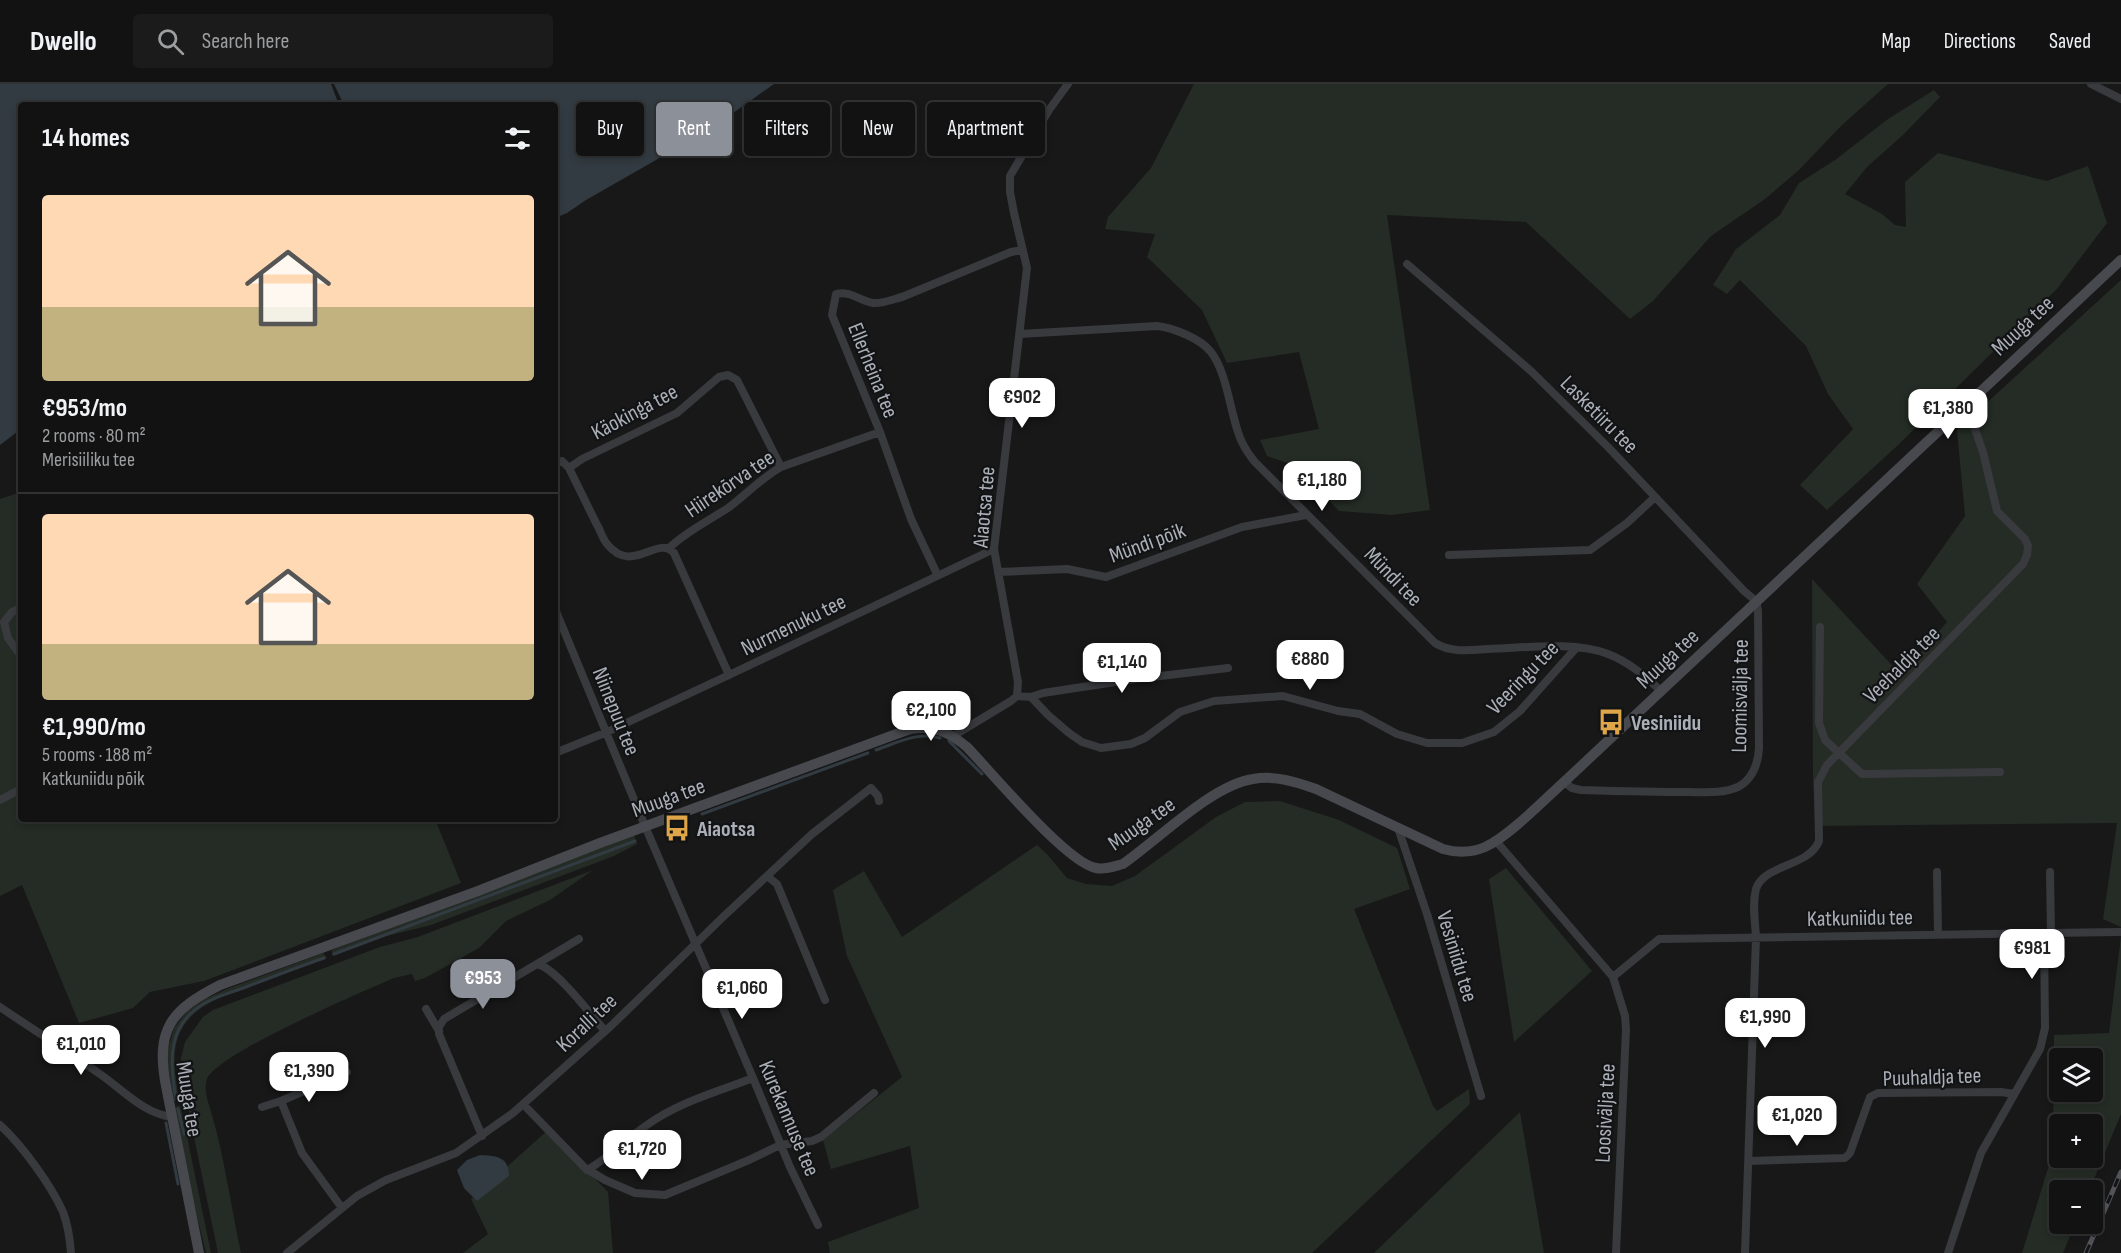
<!DOCTYPE html>
<html lang="en">
<head>
<meta charset="utf-8">
<style>
  :root { --surface:#121213; --page:#1b1b1c; --text:#f1f3f6; --muted:#9c9ea0; --line:#313233; --accent:#8c9099 }
  body { margin:0; font-family:"Sofia Sans Condensed",sans-serif; background:var(--page); color:var(--text); height:100vh; display:flex; flex-direction:column; font-size:22px; white-space:nowrap }
  * { box-sizing:border-box; margin:0 }
  p { font-size:20px; color:var(--muted) }
  .icon { flex:none; width:33px; height:33px; fill:none; stroke:currentColor; stroke-width:2; stroke-linecap:round; stroke-linejoin:round }
  .map { position:relative; flex:1; overflow:hidden }
  .panel { position:absolute; left:18px; top:18px; width:540px; height:720px; display:flex; flex-direction:column; background:var(--surface); border-radius:6px; box-shadow:0 3px 9px #0003,0 0 0 2px var(--line) }
  .panel>* { flex:none }
  .guide { position:absolute; left:576px; top:18px; width:570px; height:54px; display:flex; gap:12px }
  .controls { position:absolute; left:2049px; top:964px; display:grid; gap:12px }
  .controls a { display:grid; place-items:center; width:54px; height:54px; border-radius:6px; background:var(--surface); box-shadow:0 3px 9px #0003,0 0 0 2px var(--line); font-size:30px }
  .price { position:absolute; translate:-50% -51px; padding:0 14px; border-radius:12px; background:#fff; color:#222; font-size:20px; line-height:39px; filter:drop-shadow(0 2px 3px #0008) }
  .price::after { content:''; position:absolute; left:50%; top:36px; width:18px; height:14px; margin-left:-9px; background:inherit; clip-path:polygon(0 0,100% 0,50% 100%) }
  .price.active { background:var(--accent); color:#fff }
  ul { padding:0; list-style:none }
  li { display:grid; align-content:center; gap:12px; height:318px; padding:0 24px }
  li+li { border-top:2px solid var(--line) }
  li span { display:grid; place-items:center; height:186px; border-radius:6px; color:#555 }
  li>.icon { margin-inline-start:auto }
  span .icon { width:108px; height:108px; fill:#fffc; stroke-width:1 }
  li b { font-size:26px }
  h2 { display:flex; justify-content:space-between; align-items:center; height:72px; padding:0 24px; font-size:26px }
  .pill { padding:0 21px; border-radius:6px; background:var(--surface); box-shadow:0 3px 9px #0003,0 0 0 2px var(--line); font-size:21px; line-height:54px }
  .pill.active { background:var(--accent); color:#fff }
  header { display:flex; align-items:center; gap:36px; box-sizing:border-box; height:84px; padding:0 30px; background:var(--surface); border-bottom:2px solid var(--line) }
  header strong { font-size:28px }
  nav { display:flex; gap:33px; margin-inline-start:auto; font-size:21px }
  .search { width:420px; height:54px; background:var(--page); display:flex; align-items:center; gap:15px; box-sizing:border-box; padding:0 21px; border-radius:6px; color:var(--muted); font-size:22px }
  .map>svg:first-child { display:block }
  .green { fill:#242c25; fill-rule:evenodd }
  .water { fill:#323b41 }
  .lines { fill:none; stroke-linecap:round; stroke-linejoin:round }
  .stream { stroke:#323b41; stroke-width:3 }
  .street { stroke:#393a3e; stroke-width:8 }
  .secondary { stroke:#47494e; stroke-width:10 }
  .rail-casing { stroke:#525459; stroke-width:5 }
  .rail { stroke:#121314; stroke-width:3; stroke-dasharray:9; stroke-linecap:butt }
  .labels { text-anchor:middle; stroke-width:4.5; stroke-linejoin:round; paint-order:stroke }
  .street-label { font-size:22px; fill:#abafb8; stroke:#121314 }
  .poi-label { font-size:22px; font-weight:bold; fill:#abafb8; stroke:#121314; text-anchor:start }
</style>
</head>
<body>
<header>
<strong>Dwello</strong>
<div class="search"><svg class="icon" aria-label="search" viewBox="0 0 24 24"><circle cx="10" cy="10" r="6"/><path d="M15 15l6 6"/></svg>Search here</div>
<nav><a>Map</a><a>Directions</a><a>Saved</a></nav>
</header>
<div class="map">
<svg width="2121" height="1169" viewBox="0 0 2121 1169">
  <rect width="100%" height="100%" fill="#181819"/>
  <!-- green -->
  <path class="green" d="M1194,0H1888L1841,42L1799,86L1765,115L1711,152L1653,217L1630,235L1526,138L1387,131L1430,426L1392,431L1339,427L1296,382L1267,372L1260,356L1319,345L1299,268L1227,279L1202,226L1147,173L1155,150L1105,145L1108,133L1151,84Z
    M1934,6L1940,13L1904,50L1867,83L1845,110L1882,130L1895,141L1906,143L1905,98L1938,69L2047,97L2088,82L2107,139L2056,206L1896,363L1827,426L1800,401L1853,345L1828,310L1806,262L1740,196L1727,210L1713,201L1736,165L1780,131L1799,99L1835,76L1888,35Z
    M2121,196V843L2103,835L2117,739L1815,742L1813,694L1812,495L1901,591L1947,538L1917,500L1965,432L1957,346Z
    M21,408V735H435L461,799L204,897L150,908L133,924L79,939L22,801L0,812V415Z
    M1280,717L1339,736L1397,764L1410,805L1354,825L1433,1022L1437,1027L1469,1005L1470,1020L1312,1169H830L828,1158L919,1124L910,1062L831,1085L823,1056L902,993L847,872L833,806L864,787L902,853L1037,761L1047,770L1067,794L1086,800L1112,802L1135,792L1216,733L1245,718Z
    M634,751L637,760L614,772L431,841L387,852L332,872V866Z
    M1506,784L1592,887L1514,958L1489,795Z
    M593,786L550,816L506,837L479,864L425,894L415,897L412,890L394,894C362,908 218,969 207,995C203,1006 209,1020 212,1031C225,1076 231,1123 241,1169H218L182,995L181,974L185,958L203,933L213,926L380,863L418,853Z
    M2121,852V1030L2089,1107H2060V1140H2075L2063,1169H2022L2053,1068L2054,951L2109,949ZM2060,975H2092V1008H2060ZM2060,1041H2092V1074H2060Z
    M323,869L327,874L217,915C169,938 171,970 179,1016L173,1017L167,975L168,965L174,944L187,927L205,915L227,905Z
    M180,1022L184,1038L211,1169H206L188,1095L175,1023Z
    M1520,1028L1544,1169H1374Z
    M548,1046L608,1108L613,1169H463L488,1150L471,1115Z"/>
  <!-- water -->
  <path class="water" d="M0,0H331L339,21H21V345L0,361Z
    M334,0H774L736,27L690,53L656,76L586,116L567,129L555,134V21H344Z
    M480,1071C496,1072 509,1072 509,1092L477,1117L464,1104L457,1086L467,1076Z"/>
  <g class="lines">
    <!-- stream -->
    <path class="stream" d="M949,657L982,690
      M876,666C897,659 918,647 940,654
      M702,730L868,669
      M334,870L635,757
      M176,1015C169,976 167,939 207,918C219,911 233,908 246,903C272,893 298,883 324,874
      M178,1025L184,1050
      M166,1039L178,1100"/>
    <!-- street -->
    <path class="street" d="M2091,0L2121,15
      M1407,180L1532,288L1608,363L1744,507L1756,517L1758,526L1759,664C1758,680 1753,695 1738,703C1722,710 1704,708 1688,708C1652,708 1616,707 1581,706L1572,704L1564,698
      M1020,250L1157,242C1173,244 1200,254 1211,268C1226,287 1230,325 1238,348C1241,359 1247,368 1254,377L1435,559C1451,569 1470,566 1488,565C1524,564 1574,557 1608,570C1629,578 1645,592 1661,607
      M555,380L562,377L569,384L582,375L677,329L719,293L728,291L737,296L781,383
      M569,384C578,402 587,421 596,439C600,445 602,454 607,460C633,492 657,450 674,469L729,591
      M669,464C687,447 708,437 728,424C746,411 761,394 781,383L880,348
      M1449,471L1590,466L1627,439L1654,414
      M998,488L1067,485L1106,493L1242,443L1306,431
      M937,490L911,435L880,348L832,231L836,210C850,206 860,217 873,219C882,220 894,215 902,213L1011,168L1022,166
      M21,524L12,528L4,538L8,554L21,572
      M555,525L645,742L753,994L790,1083L818,1141
      M1820,543L1819,639L1825,656L1862,690L2000,688
      M1017,612L1031,613L1043,609L1135,595L1228,584
      M1031,613L1048,631L1069,649L1082,658L1101,664L1131,660L1145,654L1180,628L1214,617L1283,612L1338,627L1360,630L1397,650L1427,659H1462L1494,648L1520,627L1576,564
      M953,652L1011,617L1017,612L1018,598L994,465L1027,184L1014,129L1010,108V92L1049,26L1068,0
      M555,669L607,648L729,591L994,465
      M0,716L21,705
      M1398,744L1427,830L1481,1012
      M1496,757L1613,893L1625,932L1626,945L1616,1169
      M1937,788L1938,850
      M2050,788L2051,849
      M767,792L777,800L825,916
      M537,880L579,855
      M1613,893L1659,855L2120,848
      M0,923C32,945 65,965 97,988C120,1003 143,1030 172,1033
      M426,925L439,947
      M281,1017L302,1069L342,1124
      M523,1020L585,1084L605,1096L635,1109L665,1111L749,1076L780,1061L812,1057L821,1053L874,1009
      M262,1023L281,1017L347,988
      M0,1041C22,1061 51,1101 63,1128C68,1141 70,1155 71,1169
      M482,1052L439,950V943L444,935L537,880C556,884 591,931 605,947
      M1749,1077L1845,1074L1850,1069L1870,1013L1878,1009L2001,1008L2014,1010
      M587,1086C609,1074 626,1055 647,1041C679,1018 717,1008 753,994
      M287,1169L357,1112L386,1096L456,1069L513,1029L612,941L723,833L812,750L871,704L878,712L879,717
      M1745,1169L1756,853C1755,837 1752,820 1756,805C1764,780 1809,783 1819,757L1818,698L1827,681L2023,480L2027,471L2028,462L2025,455L1997,427L1983,368L1973,340L1960,325
      M1948,1169L1981,1069L2040,965L2045,944L2044,849"/>
    <!-- secondary -->
    <path class="secondary" d="M199,1169L166,1002C155,945 171,926 220,901L478,807L600,759L910,645C934,641 949,648 967,663C991,688 1067,779 1096,784C1105,786 1115,782 1123,780C1159,755 1212,701 1253,695C1275,691 1296,698 1316,705L1443,765C1457,769 1471,769 1485,763C1508,753 1544,716 1564,698L2121,176"/>
    <!-- rail casing -->
    <g class="rail-casing">
      <path id="rail" d="M2086,1169L2121,1088"/>
    </g>
    <!-- rail -->
    <use href="#rail" class="rail"/>
  </g>
  <!-- icons -->
  <defs>
    <g id="bus-bare" transform="scale(2.07)"><path d="M-5-6H5V4H4V6H2V4H-2V6H-4V4H-5ZM-3.5-4V0h7V-4ZM-3.5 1.2v1.5H-2V1.2ZM2 1.2v1.5H3.5V1.2Z" fill="#dfa649" stroke="#121314" stroke-width="2.5" paint-order="stroke"/></g>
  </defs>
  <g fill-rule="evenodd">
    <use href="#bus-bare" x="1611" y="638"/>
    <use href="#bus-bare" x="677" y="744"/>
  </g>
  <g class="labels">
    <!-- street labels -->
    <g class="street-label">
      <text transform="translate(2022 241) rotate(-43)" y="8">Muuga tee</text>
      <text transform="translate(874 286) rotate(68)" y="8">Ellerheina tee</text>
      <text transform="translate(634 327) rotate(-28)" y="8">Käokinga tee</text>
      <text transform="translate(1600 330) rotate(45)" y="8">Lasketiiru tee</text>
      <text transform="translate(729 399) rotate(-34)" y="8">Hiirekõrva tee</text>
      <text transform="translate(983 423) rotate(-85)" y="8">Aiaotsa tee</text>
      <text transform="translate(1147 458) rotate(-20)" y="8">Mündi põik</text>
      <text transform="translate(1394 492) rotate(46)" y="8">Mündi tee</text>
      <text transform="translate(793 540) rotate(-26)" y="8">Nurmenuku tee</text>
      <text transform="translate(1667 574) rotate(-43)" y="8">Muuga tee</text>
      <text transform="translate(1901 580) rotate(-45)" y="8">Veehaldja tee</text>
      <text transform="translate(1522 593) rotate(-46)" y="8">Veeringu tee</text>
      <text transform="translate(1739 612) rotate(-89)" y="8">Loomisvälja tee</text>
      <text transform="translate(617 627) rotate(68)" y="8">Niinepuu tee</text>
      <text transform="translate(668 713) rotate(-20)" y="8">Muuga tee</text>
      <text transform="translate(1141 739) rotate(-35)" y="8">Muuga tee</text>
      <text transform="translate(1860 833) rotate(-1)" y="8">Katkuniidu tee</text>
      <text transform="translate(1458 872) rotate(73)" y="8">Vesiniidu tee</text>
      <text transform="translate(586 938) rotate(-43)" y="8">Koralli tee</text>
      <text transform="translate(1932 992) rotate(-2)" y="8">Puuhaldja tee</text>
      <text transform="translate(190 1015) rotate(81)" y="8">Muuga tee</text>
      <text transform="translate(1604 1029) rotate(-87)" y="8">Loosivälja tee</text>
      <text transform="translate(790 1034) rotate(67)" y="8">Kurekannuse tee</text>
    </g>
    <!-- poi labels -->
    <g class="poi-label">
      <text x="1631" y="646">Vesiniidu</text>
      <text x="697" y="752">Aiaotsa</text>
    </g>
  </g>
</svg>
<div class="controls">
<a><svg class="icon" aria-label="layers" viewBox="0 0 24 24"><path d="M12 4l9 5-9 5-9-5zM3 14l9 5 9-5"/></svg></a>
<a>+</a>
<a>−</a>
</div>
<b class="price" style="left:1022px;top:345px">€902</b>
<b class="price" style="left:1948px;top:356px">€1,380</b>
<b class="price" style="left:1322px;top:428px">€1,180</b>
<b class="price" style="left:1310px;top:607px">€880</b>
<b class="price" style="left:1122px;top:610px">€1,140</b>
<b class="price" style="left:931px;top:658px">€2,100</b>
<b class="price" style="left:2032px;top:896px">€981</b>
<b class="price active" style="left:483px;top:926px">€953</b>
<b class="price" style="left:742px;top:936px">€1,060</b>
<b class="price" style="left:1765px;top:965px">€1,990</b>
<b class="price" style="left:81px;top:992px">€1,010</b>
<b class="price" style="left:309px;top:1019px">€1,390</b>
<b class="price" style="left:1797px;top:1063px">€1,020</b>
<b class="price" style="left:642px;top:1097px">€1,720</b>
<div class="guide">
<a class="pill">Buy</a>
<a class="pill active">Rent</a>
<a class="pill">Filters</a>
<a class="pill">New</a>
<a class="pill">Apartment</a>
</div>
<section class="panel">
<h2>14 homes<svg class="icon" aria-label="filters" viewBox="0 0 24 24"><path d="M4 7h16M4 17h16"/><circle cx="9" cy="7" r="2"/><circle cx="15" cy="17" r="2"/></svg></h2>
<ul>
<li><span style="background:linear-gradient(#ffd9b3 60%,#c2b280 0)"><svg class="icon" aria-label="home" viewBox="0 0 24 24"><path d="M3 11l9-7 9 7M6 9v11h12V9"/></svg></span><div><b>€953/mo</b><p>2 rooms · 80 m²</p><p>Merisiiliku tee</p></div></li>
<li><span style="background:linear-gradient(#ffd9b3 70%,#c2b280 0)"><svg class="icon" aria-label="home" viewBox="0 0 24 24"><path d="M3 11l9-7 9 7M6 9v11h12V9"/></svg></span><div><b>€1,990/mo</b><p>5 rooms · 188 m²</p><p>Katkuniidu põik</p></div></li>
</ul>
</section>
</div>
</body>
</html>
